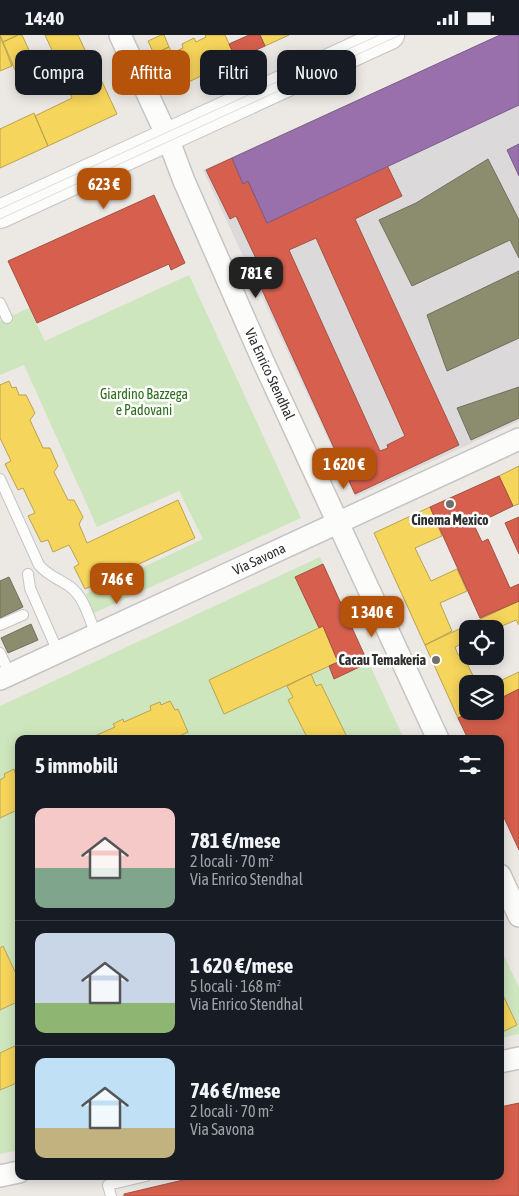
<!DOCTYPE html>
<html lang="it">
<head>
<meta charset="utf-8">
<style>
  :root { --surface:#171b24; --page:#20242c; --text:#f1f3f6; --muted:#9ea1a6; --line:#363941; --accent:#b45309 }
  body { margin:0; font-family:"Asap Condensed",sans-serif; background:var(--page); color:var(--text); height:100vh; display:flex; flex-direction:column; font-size:19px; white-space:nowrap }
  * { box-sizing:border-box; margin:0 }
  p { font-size:16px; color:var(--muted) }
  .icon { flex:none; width:28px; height:28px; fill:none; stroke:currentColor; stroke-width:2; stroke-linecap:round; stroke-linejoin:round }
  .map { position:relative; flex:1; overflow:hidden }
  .details { position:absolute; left:15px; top:700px; width:489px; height:445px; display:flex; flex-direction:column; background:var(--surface); border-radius:10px; box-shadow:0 2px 12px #0003 }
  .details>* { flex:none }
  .top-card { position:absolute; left:15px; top:15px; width:490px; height:45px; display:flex; gap:10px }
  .buttons { position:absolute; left:459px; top:585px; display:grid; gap:10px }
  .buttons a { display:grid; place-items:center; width:45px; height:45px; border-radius:10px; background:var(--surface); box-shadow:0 2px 12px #0003; font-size:25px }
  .price { position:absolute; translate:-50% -42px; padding:0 11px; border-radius:10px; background:var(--accent); color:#fff; font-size:16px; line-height:32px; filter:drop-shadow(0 1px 2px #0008) }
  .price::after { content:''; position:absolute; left:50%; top:30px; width:15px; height:11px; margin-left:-8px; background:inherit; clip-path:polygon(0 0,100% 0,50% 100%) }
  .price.active { background:#222; color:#fff }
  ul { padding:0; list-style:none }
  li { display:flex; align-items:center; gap:15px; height:125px; padding:0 20px }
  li+li { border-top:1px solid var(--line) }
  li span { display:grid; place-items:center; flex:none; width:140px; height:100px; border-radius:10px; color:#555 }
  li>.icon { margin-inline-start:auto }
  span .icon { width:60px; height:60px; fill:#fffc; stroke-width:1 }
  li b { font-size:21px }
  h2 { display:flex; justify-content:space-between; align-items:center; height:60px; padding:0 20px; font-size:21px }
  .tag { padding:0 18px; border-radius:10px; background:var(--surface); box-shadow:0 2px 12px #0003; font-size:18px; line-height:45px }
  .tag.active { background:var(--accent); color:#fff }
  .status { display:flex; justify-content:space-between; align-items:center; height:35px; padding:0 25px; background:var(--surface); direction:ltr }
  .status svg { height:14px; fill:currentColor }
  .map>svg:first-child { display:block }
  .industrial { fill:#dcd9db }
  .green { fill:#cee6be }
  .homes { fill:#f6d55c; stroke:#baa34e }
  .shops { fill:#d6604d; stroke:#a45144; fill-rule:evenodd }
  .offices { fill:#9970ab; stroke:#795c86 }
  .industry { fill:#8c8c6e; stroke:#70705b }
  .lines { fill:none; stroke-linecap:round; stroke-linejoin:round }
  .lane-casing { stroke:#c5c4c5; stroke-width:12 }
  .street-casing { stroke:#c5c4c5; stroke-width:24 }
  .secondary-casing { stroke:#c5c4c5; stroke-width:30 }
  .lane { stroke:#fcfcfb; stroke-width:10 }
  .street { stroke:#fcfcfb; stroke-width:21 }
  .secondary { stroke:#fcfcfb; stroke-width:28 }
  .tram { stroke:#dfdfe1; stroke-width:1 }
  .poi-dot { fill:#706f6e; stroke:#fff; stroke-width:2 }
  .labels { text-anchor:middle; stroke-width:5; stroke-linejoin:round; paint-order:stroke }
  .street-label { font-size:14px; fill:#2e2e2e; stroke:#fff }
  .park-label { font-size:14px; fill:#2c6e1b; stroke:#fff }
  .poi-label { font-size:14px; font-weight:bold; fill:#2e2e2e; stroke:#fff }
</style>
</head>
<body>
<div class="status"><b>14:40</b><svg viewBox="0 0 49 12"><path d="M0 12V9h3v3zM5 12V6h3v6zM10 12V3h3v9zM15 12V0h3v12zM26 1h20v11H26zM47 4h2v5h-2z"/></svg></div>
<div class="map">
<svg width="519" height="1161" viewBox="0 0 519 1161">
  <rect width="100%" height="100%" fill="#ece8e4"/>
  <!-- industrial -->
  <path class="industrial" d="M500,0H519V386L355,462L203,135Z"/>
  <!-- green -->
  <path class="green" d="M189,240L301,483L94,578L86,559L203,504L179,456L97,492L24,330L0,340V286L29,273L45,306Z
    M320,522L404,704H19V1115L0,1119V671Z
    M500,912L519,953V999L500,1003Z"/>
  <!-- homes -->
  <path class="homes" d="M0,0H18L3,7Z
    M18,0H22L45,50L25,58L3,7Z
    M45,0H78L90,26L63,39Z
    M161,0H164L169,12L154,19L148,6Z
    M205,0H225L236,24L170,56L154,19L169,12L172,18L183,13L182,9L194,3L196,7L206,2Z
    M260,0H289L265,11Z
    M0,1L12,31L0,36Z
    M92,25L117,79L48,111L35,81L72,63L62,40Z
    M34,78L48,111L0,133V94Z
    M9,346L12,353L16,352L19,360H26L35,378L30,385L43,413H50L58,431L54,437L68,465H74L83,482L79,489L87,508L178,465L195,503L85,554L74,532L79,529L69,510L53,517L48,505L41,507L28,481L35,478L23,453L18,455L5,429L11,426L0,403V350Z
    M519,431V469L513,471L499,441Z
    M430,472L442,501L415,513L431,546L457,534L467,556L440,568L452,596L425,610L374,498Z
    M519,566V590L516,585L495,594H468V606L455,612L458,620L462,618L476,647L468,649V676H472L458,683L425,610Z
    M323,591L338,627L224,679L209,645Z
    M519,637V654L495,666V649H493Z
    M311,639L316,651L321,649L348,704H308L288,665L293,662L287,651Z
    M170,666L175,675L178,674L188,697L173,704H80L87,701L88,704L115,692L113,689L123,684L124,687L151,675L150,671L160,667L161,670Z
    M14,734L15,738L19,736V774L0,783V745L5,742L4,739Z
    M3,911L19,945V966L0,975V913Z
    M502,958L517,990L500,998V959Z
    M19,1009V1047L0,1055V1018Z"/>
  <!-- shops -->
  <path class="shops" d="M249,0H260L265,11L236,24L229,9Z
    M232,123L243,149L248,146L267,188L387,130L402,161L355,184L459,410L355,459L253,235L260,232L236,181L230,184L206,135ZM316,203L405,401L387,410L388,413L380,416L289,215Z
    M154,160L185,228L171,235L169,229L37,288L8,226Z
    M499,441L513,471L474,490L482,507L488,504L510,553L519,549V566L480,583L430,472Z
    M519,482V519L505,488Z
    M323,529L368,628L334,644L329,631L338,627L323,591L319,593L295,542Z
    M519,654V815L500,774V704H468L458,683L472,676H495V666Z
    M519,1068V1161H124V1159L200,1141H500V1072Z"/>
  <!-- offices -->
  <path class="offices" d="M500,0H519V70L267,188L248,146L243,149L232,123Z
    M519,109V141L507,115Z"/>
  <!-- industry -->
  <path class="industry" d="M488,124L519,185V223L510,205L412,251L379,185L416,168Z
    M519,236V303L447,336L427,280Z
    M519,352V383L471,405L457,373Z
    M9,542L23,572L0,583V546Z
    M31,589L38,605L8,618L1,603Z"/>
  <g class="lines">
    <!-- lane casing -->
    <g class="lane-casing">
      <path id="lane" d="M0,268L7,283
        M0,444L39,530C47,540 59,544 69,551C84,561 89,583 96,600
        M28,539L30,553L58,617
        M0,590L23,580
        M0,618L10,640
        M111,1161L108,1150L146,1141"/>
    </g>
    <!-- street casing -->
    <g class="street-casing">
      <path id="street" d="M120,0L167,101L184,146L263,326L438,704
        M0,644L519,404
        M500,840L519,881
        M500,1027L519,1023
        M0,1141L19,1137"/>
    </g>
    <!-- secondary casing -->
    <g class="secondary-casing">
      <path id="secondary" d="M0,179L390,0"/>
    </g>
    <!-- lane -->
    <use href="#lane" class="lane"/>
    <!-- street -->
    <use href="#street" class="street"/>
    <!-- secondary -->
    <use href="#secondary" class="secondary"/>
    <!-- tram -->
    <path class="tram" d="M0,174L379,0
      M0,184L400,0"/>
  </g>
  <!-- markers -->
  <g class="poi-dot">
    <circle cx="450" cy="469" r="5"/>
    <circle cx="436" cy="625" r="5"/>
  </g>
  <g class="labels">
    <!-- street labels -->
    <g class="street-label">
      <text transform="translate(270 339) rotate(65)" y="5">Via Enrico Stendhal</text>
      <text transform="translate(259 524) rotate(-25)" y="5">Via Savona</text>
    </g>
    <!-- park labels -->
    <g class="park-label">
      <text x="144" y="364">Giardino Bazzega<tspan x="144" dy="16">e Padovani</tspan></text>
    </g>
    <!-- poi labels -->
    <g class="poi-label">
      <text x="450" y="490">Cinema Mexico</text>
      <text x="426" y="630" text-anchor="end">Cacau Temakeria</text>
    </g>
  </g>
</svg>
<div class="buttons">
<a><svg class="icon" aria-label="locate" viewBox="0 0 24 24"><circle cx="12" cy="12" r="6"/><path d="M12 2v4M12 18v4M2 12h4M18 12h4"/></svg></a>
<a><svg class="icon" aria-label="layers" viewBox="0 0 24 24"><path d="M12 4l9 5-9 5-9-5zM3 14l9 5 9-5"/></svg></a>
</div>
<b class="price" style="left:104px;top:175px">623 €</b>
<b class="price active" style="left:256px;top:264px">781 €</b>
<b class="price" style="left:344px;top:455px">1 620 €</b>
<b class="price" style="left:117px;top:570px">746 €</b>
<b class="price" style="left:372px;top:603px">1 340 €</b>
<div class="top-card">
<a class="tag">Compra</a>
<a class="tag active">Affitta</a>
<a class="tag">Filtri</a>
<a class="tag">Nuovo</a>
</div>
<section class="details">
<h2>5 immobili<svg class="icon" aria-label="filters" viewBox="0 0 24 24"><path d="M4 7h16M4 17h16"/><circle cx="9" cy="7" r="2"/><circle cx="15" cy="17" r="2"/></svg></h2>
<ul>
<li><span style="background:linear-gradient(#f6c9c9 60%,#7fa58c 0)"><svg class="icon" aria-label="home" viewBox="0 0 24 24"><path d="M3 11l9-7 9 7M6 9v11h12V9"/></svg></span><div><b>781 €/mese</b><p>2 locali · 70 m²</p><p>Via Enrico Stendhal</p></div></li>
<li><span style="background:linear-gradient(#c9d6e8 70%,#8fb573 0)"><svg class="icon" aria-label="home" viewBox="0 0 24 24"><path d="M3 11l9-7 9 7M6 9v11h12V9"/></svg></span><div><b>1 620 €/mese</b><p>5 locali · 168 m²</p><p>Via Enrico Stendhal</p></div></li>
<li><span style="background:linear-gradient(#bfe0f5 70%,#c2b280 0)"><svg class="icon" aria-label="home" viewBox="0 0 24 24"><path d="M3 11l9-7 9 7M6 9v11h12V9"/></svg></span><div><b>746 €/mese</b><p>2 locali · 70 m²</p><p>Via Savona</p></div></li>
</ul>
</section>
</div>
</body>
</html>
